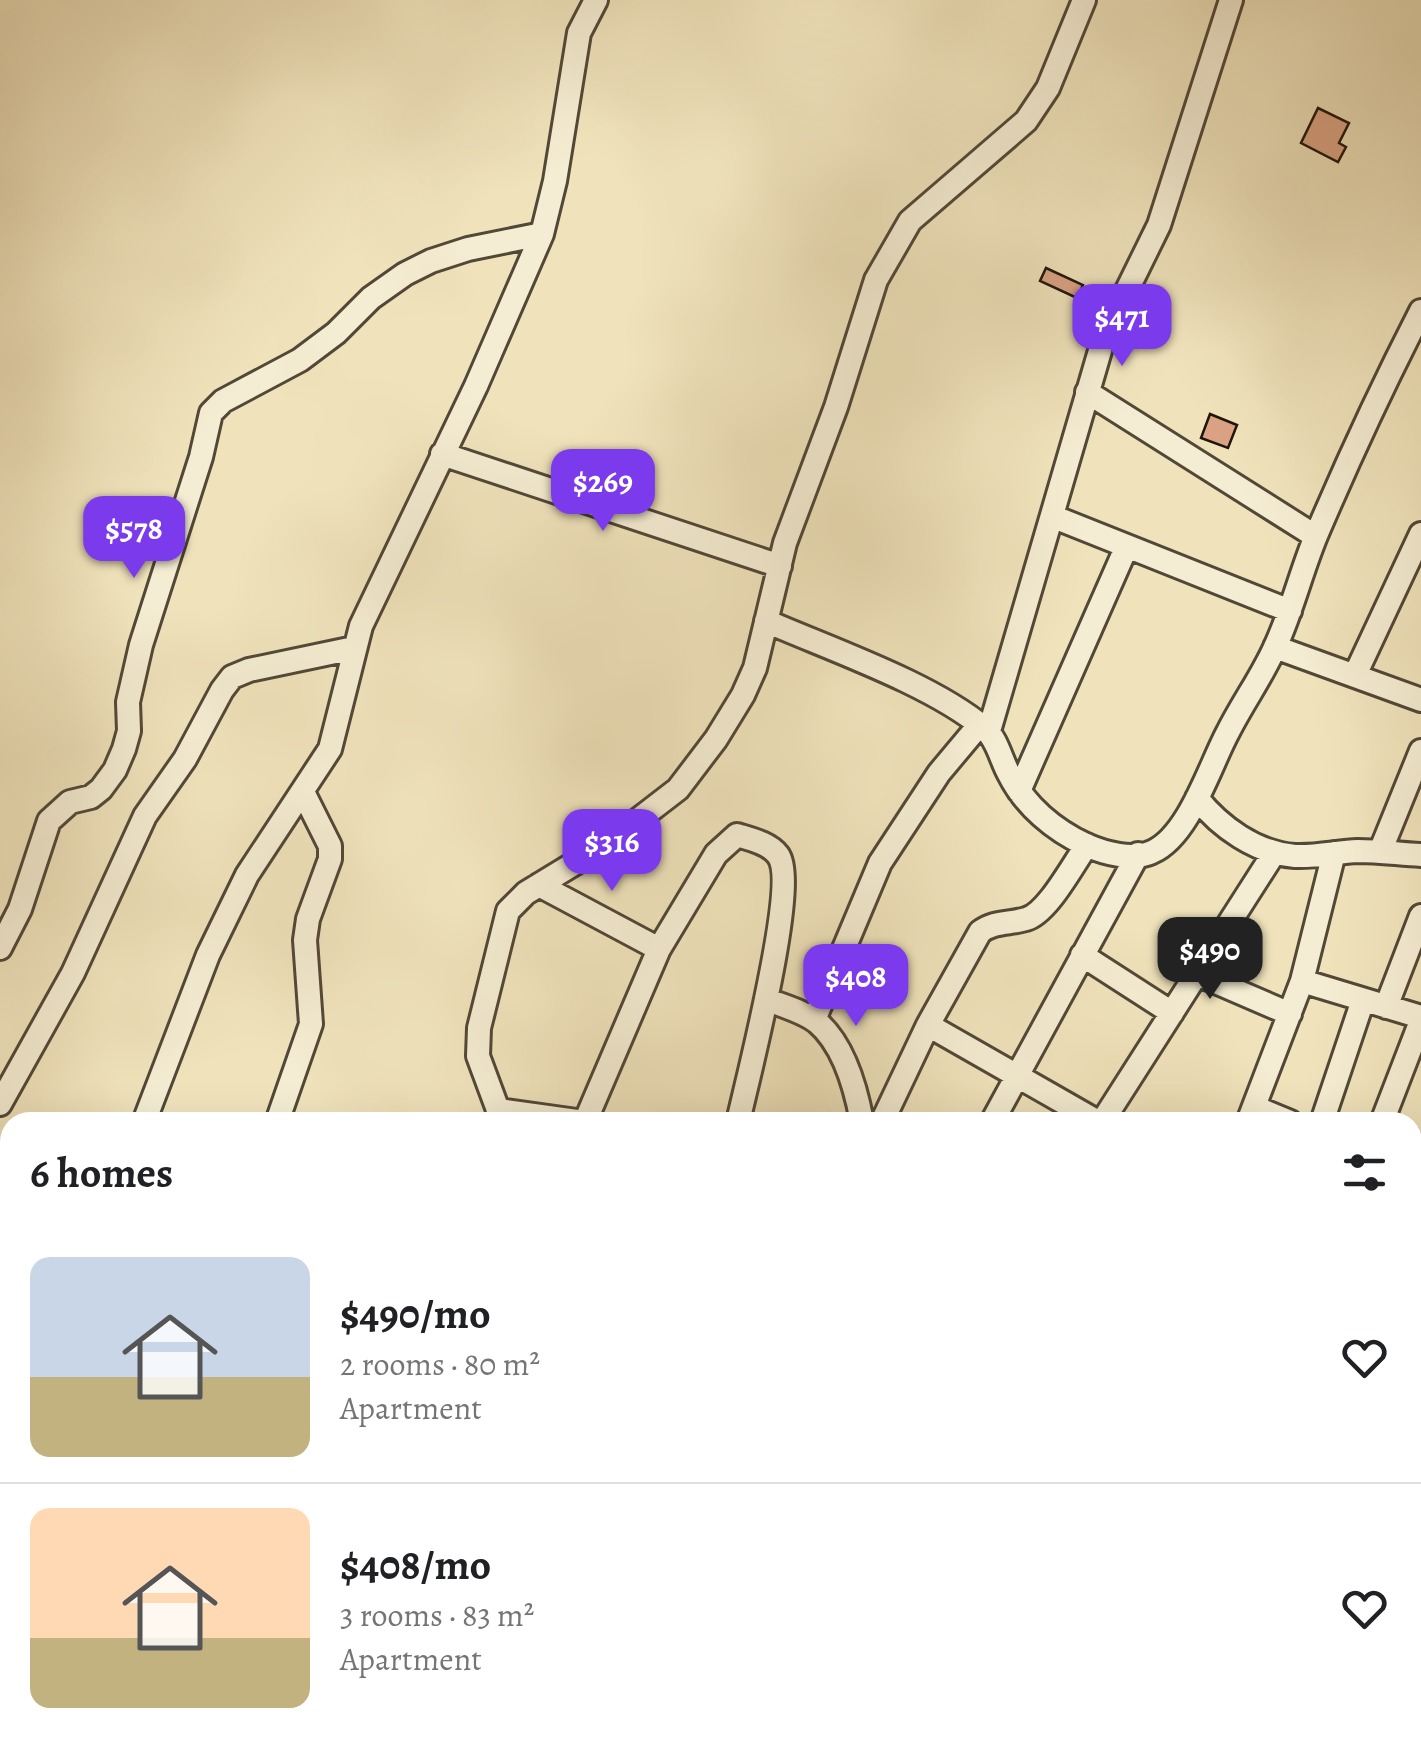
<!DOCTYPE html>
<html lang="en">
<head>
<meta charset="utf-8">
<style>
  :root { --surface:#fff; --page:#f6f6f6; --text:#202124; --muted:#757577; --line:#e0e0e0; --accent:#7c3aed }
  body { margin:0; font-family:Alegreya,serif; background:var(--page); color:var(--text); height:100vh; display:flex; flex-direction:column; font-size:38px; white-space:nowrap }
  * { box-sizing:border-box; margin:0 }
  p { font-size:32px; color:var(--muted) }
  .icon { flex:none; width:55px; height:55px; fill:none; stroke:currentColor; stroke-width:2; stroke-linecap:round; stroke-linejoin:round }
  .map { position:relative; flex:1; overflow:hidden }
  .panel { position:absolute; left:0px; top:1112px; width:1422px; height:642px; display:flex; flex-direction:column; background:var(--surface); border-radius:30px 30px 0 0; box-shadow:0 10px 40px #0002 }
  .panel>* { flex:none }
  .price { position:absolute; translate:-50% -85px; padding:0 22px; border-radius:20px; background:var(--accent); color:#fff; font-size:32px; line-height:65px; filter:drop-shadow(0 2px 5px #0008) }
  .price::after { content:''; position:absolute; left:50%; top:60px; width:30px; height:22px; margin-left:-15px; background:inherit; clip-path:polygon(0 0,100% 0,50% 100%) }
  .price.current { background:#222; color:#fff }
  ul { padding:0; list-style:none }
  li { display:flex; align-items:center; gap:30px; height:250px; padding:0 30px }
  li+li { border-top:2px solid var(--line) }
  li span { display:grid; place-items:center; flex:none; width:280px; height:200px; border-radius:20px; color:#555 }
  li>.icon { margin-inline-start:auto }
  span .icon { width:120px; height:120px; fill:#fffc; stroke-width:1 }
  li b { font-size:42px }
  h2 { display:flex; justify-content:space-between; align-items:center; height:120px; padding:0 30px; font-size:42px }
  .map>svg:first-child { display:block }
  .building { fill:#dba384; stroke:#1e150b; stroke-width:2.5 }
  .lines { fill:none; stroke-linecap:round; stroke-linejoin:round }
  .street-casing { stroke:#524837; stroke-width:28 }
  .street { stroke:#f5edd3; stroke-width:22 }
</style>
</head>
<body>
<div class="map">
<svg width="1421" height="1753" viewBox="0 0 1421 1753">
  <rect width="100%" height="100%" fill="#f0e3bc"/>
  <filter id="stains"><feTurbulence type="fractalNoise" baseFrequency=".002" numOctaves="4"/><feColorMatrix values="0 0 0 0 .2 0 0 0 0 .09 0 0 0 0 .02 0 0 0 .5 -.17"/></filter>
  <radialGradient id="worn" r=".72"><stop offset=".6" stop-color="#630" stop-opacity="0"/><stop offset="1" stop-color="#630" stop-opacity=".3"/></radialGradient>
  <!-- building -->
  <path class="building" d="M1318,108L1349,123L1339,143L1346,147L1338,162L1301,143Z
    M1046,268L1083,285L1077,298L1040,281Z
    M1210,414L1237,425L1228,448L1201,438Z"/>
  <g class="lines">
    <!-- street casing -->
    <g class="street-casing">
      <path id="street" d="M1087,392L1315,536
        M442,454L780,566
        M1054,517L1290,611
        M766,621C830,649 932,684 984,728C997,738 1001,760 1009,774C1025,806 1054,830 1086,845C1104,853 1133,861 1152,852C1189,836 1210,765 1228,732C1243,702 1263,675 1276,645C1293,608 1302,568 1318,531C1350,456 1384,383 1421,311
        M1275,647L1421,700
        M1355,675L1421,534
        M989,731L1104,337L1159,225L1231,0
        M1019,791L1126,548
        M1197,798C1220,827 1256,853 1295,856C1316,857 1337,852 1358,851C1379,851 1400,854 1421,855
        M1380,852L1421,751
        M539,885L659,949
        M0,948L20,909L49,821L70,802L91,797L101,789L115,770L124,749L129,731L128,702L141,645L201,457L211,413L223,401L300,360L336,333L371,298L405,274L431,261L468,249L542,234
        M1082,955L1172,1013
        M1197,974L1290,1014
        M1302,981L1421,1017
        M766,999C782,1006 803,1011 817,1022C844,1045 856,1089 862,1122
        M1386,1007L1421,916
        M814,1020L880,863L939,773L980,724
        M928,1025L1098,1122
        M0,1104L73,973L145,816L185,759L222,690L232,677L249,670L354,648
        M1254,1107L1290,1122
        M498,1110L584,1122
        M144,1122L208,955L247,875L330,749L361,626L476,386L542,234L555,181L579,33L596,0
        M277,1122L311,1024L305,940L308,919L330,859V846L303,792
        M496,1122L498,1110L478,1056L479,1028L508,911L526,893L608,843L678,789L716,739L743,695L755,668L785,543L836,407L876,280L910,221L1026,121L1048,88L1084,0
        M585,1122L659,949L716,854L737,835C750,839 769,843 778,855C799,883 747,1081 738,1122
        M882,1122L928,1025L980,932C994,921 1010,924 1026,919C1048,913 1073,864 1087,845
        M992,1122L1138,854
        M1102,1122L1274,853
        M1248,1122L1302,981L1334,853
        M1322,1122L1363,1000
        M1382,1122L1421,1021
        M1412,1176L1421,1179
        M1412,1267L1421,1271
        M1412,1338L1421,1319
        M0,1393L10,1397
        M1412,1658L1421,1661
        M0,1699L10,1705
        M1412,1724L1421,1700
        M105,1745L126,1753
        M170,1745L203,1753
        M1152,1745L1158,1753
        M397,1753L400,1745
        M747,1753L752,1745
        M787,1753L788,1745
        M1072,1753L1075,1745
        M1267,1753L1269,1745
        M1402,1753L1405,1745"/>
    </g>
    <!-- street -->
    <use href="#street" class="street"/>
  </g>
  <rect width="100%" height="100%" filter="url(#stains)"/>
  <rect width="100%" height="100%" fill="url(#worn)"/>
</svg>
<b class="price" style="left:1122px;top:369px">$471</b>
<b class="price" style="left:603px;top:534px">$269</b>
<b class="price" style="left:134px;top:581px">$578</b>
<b class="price" style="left:612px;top:894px">$316</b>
<b class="price current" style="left:1210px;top:1002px">$490</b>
<b class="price" style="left:856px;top:1029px">$408</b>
<section class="panel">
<h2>6 homes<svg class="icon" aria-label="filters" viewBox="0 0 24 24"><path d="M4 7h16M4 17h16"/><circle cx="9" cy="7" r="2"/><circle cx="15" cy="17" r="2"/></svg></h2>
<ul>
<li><span style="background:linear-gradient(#c9d6e8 60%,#c2b280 0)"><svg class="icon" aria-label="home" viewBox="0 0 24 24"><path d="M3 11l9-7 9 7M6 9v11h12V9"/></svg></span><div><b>$490/mo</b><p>2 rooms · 80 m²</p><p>Apartment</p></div><svg class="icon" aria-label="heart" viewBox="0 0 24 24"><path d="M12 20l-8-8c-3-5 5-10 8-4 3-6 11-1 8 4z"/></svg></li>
<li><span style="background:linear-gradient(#ffd9b3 65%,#c2b280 0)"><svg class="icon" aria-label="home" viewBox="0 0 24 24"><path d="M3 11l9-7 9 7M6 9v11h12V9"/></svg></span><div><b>$408/mo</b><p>3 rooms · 83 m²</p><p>Apartment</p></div><svg class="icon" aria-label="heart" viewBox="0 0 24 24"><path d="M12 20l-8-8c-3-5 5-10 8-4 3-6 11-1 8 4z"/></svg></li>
</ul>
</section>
</div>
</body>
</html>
